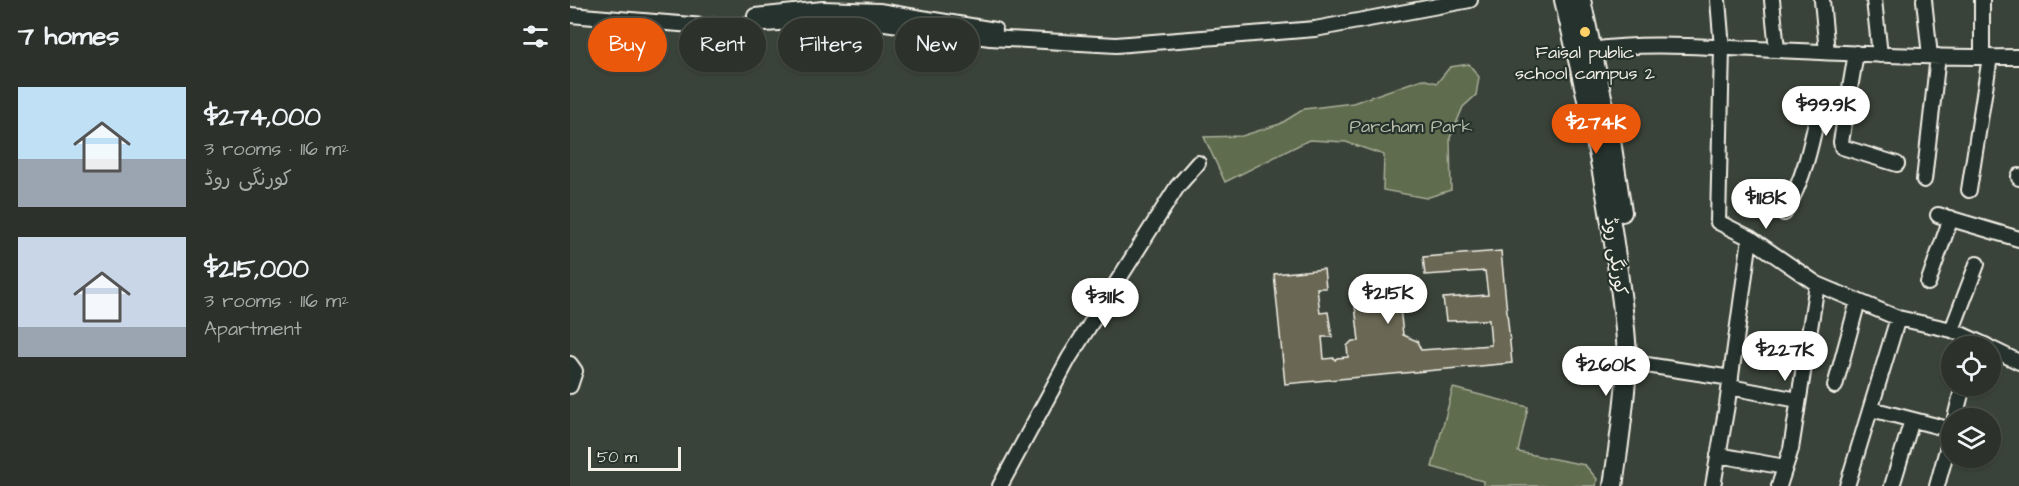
<!DOCTYPE html>
<html lang="en">
<head>
<meta charset="utf-8">
<style>
  :root { --surface:#2c322b; --page:#383e37; --text:#f1f3f6; --muted:#a6aaa9; --line:#484d47; --accent:#ea580c }
  body { margin:0; font-family:"Architects Daughter","Playpen Sans Arabic",sans-serif; background:var(--page); color:var(--text); height:100vh; display:flex; flex-direction:column; font-size:22px; white-space:nowrap }
  * { box-sizing:border-box; margin:0 }
  p { font-size:20px; color:var(--muted) }
  .icon { flex:none; width:33px; height:33px; fill:none; stroke:currentColor; stroke-width:2; stroke-linecap:round; stroke-linejoin:round }
  .map { position:relative; flex:1; overflow:hidden }
  .details { display:flex; flex-direction:column; background:var(--surface); width:570px }
  .details>* { flex:none }
  .banner { position:absolute; left:18px; top:18px; width:570px; height:54px; display:flex; gap:12px }
  .controls { position:absolute; left:1371px; top:336px; display:grid; gap:12px }
  .controls a { display:grid; place-items:center; width:60px; height:60px; border-radius:50%; background:var(--surface); box-shadow:0 2px 4px #0004,0 0 0 2px var(--line); font-size:30px }
  .scale { position:absolute; left:18px; bottom:15px; width:93px; box-sizing:border-box; padding-left:6px; border:3px solid #f4f1e8; border-top:0; font-size:16px; line-height:21px; white-space:nowrap; color:#f4f1e8; -webkit-text-stroke:4px #26332d; paint-order:stroke }
  .price { position:absolute; translate:-50% -51px; padding:0 14px; border-radius:21px; background:#fff; color:#222; font-size:20px; line-height:39px; filter:drop-shadow(0 2px 3px #0008) }
  .price::after { content:''; position:absolute; left:50%; top:36px; width:18px; height:14px; margin-left:-9px; background:inherit; clip-path:polygon(0 0,100% 0,50% 100%) }
  .price.selected { background:var(--accent); color:#fff }
  ul { padding:0; list-style:none }
  li { display:flex; align-items:center; gap:18px; height:150px; padding:0 18px }
  li span { display:grid; place-items:center; flex:none; width:168px; height:120px; border-radius:0px; color:#555 }
  li>.icon { margin-inline-start:auto }
  span .icon { width:72px; height:72px; fill:#fffc; stroke-width:1 }
  li b { font-size:26px }
  h2 { display:flex; justify-content:space-between; align-items:center; height:72px; padding:0 18px; font-size:26px }
  .tag { padding:0 21px; border-radius:27px; background:var(--surface); box-shadow:0 2px 4px #0004,0 0 0 2px var(--line); font-size:21px; line-height:54px }
  .tag.selected { background:var(--accent); color:#fff }
  main { display:flex; flex:1; min-height:0 }
  .map>svg:first-child { display:block }
  .green { fill:#5f6c4d; stroke:#aaae9a; stroke-width:1.5 }
  .building { fill:#6a6854; stroke:#f4f1e8; stroke-width:1.5 }
  .lines { fill:none; stroke-linecap:round; stroke-linejoin:round }
  .minor-casing { stroke:#f4f1e8; stroke-width:18 }
  .major-casing { stroke:#f4f1e8; stroke-width:22 }
  .minor { stroke:#26332d; stroke-width:14 }
  .major { stroke:#26332d; stroke-width:18 }
  .poi-dot { fill:#ffd166; stroke:#26332d; stroke-width:2 }
  .labels { text-anchor:middle; stroke-width:4.5; stroke-linejoin:round; paint-order:stroke }
  .poi-label { font-size:18px; fill:#f4f1e8; stroke:#26332d }
  .park-label { font-size:18px; fill:#b8bcaa; stroke:#26332d }
  .street-label { font-size:18px; fill:#f4f1e8; stroke:#26332d }
</style>
</head>
<body>
<main>
<section class="details">
<h2>7 homes<svg class="icon" aria-label="filters" viewBox="0 0 24 24"><path d="M4 7h16M4 17h16"/><circle cx="9" cy="7" r="2"/><circle cx="15" cy="17" r="2"/></svg></h2>
<ul>
<li><span style="background:linear-gradient(#bfe0f5 60%,#9aa5b1 0)"><svg class="icon" aria-label="home" viewBox="0 0 24 24"><path d="M3 11l9-7 9 7M6 9v11h12V9"/></svg></span><div><b>$274,000</b><p>3 rooms · 116 m²</p><p>کورنگی روڈ</p></div></li>
<li><span style="background:linear-gradient(#c9d6e8 75%,#9aa5b1 0)"><svg class="icon" aria-label="home" viewBox="0 0 24 24"><path d="M3 11l9-7 9 7M6 9v11h12V9"/></svg></span><div><b>$215,000</b><p>3 rooms · 116 m²</p><p>Apartment</p></div></li>
</ul>
</section>
<div class="map">
<svg width="1449" height="486" viewBox="0 0 1449 486">
  <rect width="100%" height="100%" fill="#3a4339"/>
  <filter id="ink" filterUnits="userSpaceOnUse"><feTurbulence type="fractalNoise" baseFrequency=".0167" numOctaves="2"/><feDisplacementMap in="SourceGraphic" scale="12" xChannelSelector="R" yChannelSelector="G"/><feConvolveMatrix kernelMatrix="1 2 1 2 8 2 1 2 1" color-interpolation-filters="sRGB"/></filter>
  <g filter="url(#ink)">
    <!-- green -->
    <path class="green" d="M899,64L909,77L906,95L893,107L880,138L881,190L856,198L813,190L814,155L776,142L739,140L655,182L634,137L672,136L710,124L734,109L783,103L852,79L867,83L880,67Z
      M883,388L958,407L948,452L1015,465L1027,479L1026,486H913V481L862,467Z"/>
    <!-- building -->
    <path class="building" d="M931,251L942,363L715,384L704,274L754,269L756,288H747L750,313L758,312L762,337H752L754,359L764,358L765,360L767,358L778,357L777,346L782,341H789L784,297L803,294L804,281L827,279L833,335L847,341L851,350L921,345L919,320L876,321L873,298L918,295L915,271L855,275L853,257Z"/>
    <g class="lines">
      <!-- minor casing -->
      <g class="minor-casing">
        <path id="minor" d="M1148,0L1152,48L1148,222L1180,238L1247,284L1328,318L1382,330L1417,346
          M1202,0L1207,50
          M1252,0L1257,52
          M1304,0L1310,55
          M1354,0L1360,56
          M1412,0V57
          M0,15L134,26L181,25L250,20L308,22L420,38L546,45L745,29L900,0
          M185,16L253,9L309,11L425,30
          M1022,50C1075,42 1132,47 1185,49C1273,53 1361,58 1449,57
          M1286,53L1271,142L1272,147L1327,164
          M1449,178V176
          M1354,180L1368,56
          M1399,190L1420,57
          M1214,213C1234,180 1241,146 1249,108L1254,104L1276,108
          M1368,215L1449,239
          M1358,283L1381,218
          M1382,330L1407,264
          M1420,348L1449,362
          M1057,362L1161,378
          M0,364L5,371L0,386
          M1265,386L1288,301
          M1160,387L1228,400
          M1301,409L1382,430
          M1385,418L1393,386
          M1148,455L1215,467
          M430,486L499,358L607,187L628,163
          M1143,486L1157,405L1180,238
          M1209,486L1221,449L1247,284
          M1277,486L1328,318
          M1322,486L1342,420
          M1367,486L1382,431"/>
      </g>
      <!-- major casing -->
      <g class="major-casing">
        <path id="major" d="M994,0C1015,88 1035,174 1047,264C1051,297 1057,330 1057,364C1055,405 1049,445 1043,486
          M1011,0L1040,134L1052,212"/>
      </g>
      <!-- minor -->
      <use href="#minor" class="minor"/>
      <!-- major -->
      <use href="#major" class="major"/>
    </g>
  </g>
  <!-- markers -->
  <circle class="poi-dot" cx="1015" cy="32" r="6"/>
  <g class="labels">
    <!-- poi labels -->
    <g class="poi-label">
      <text x="1015" y="58">Faisal public<tspan x="1015" dy="21">school campus 2</tspan></text>
    </g>
    <!-- park labels -->
    <g class="park-label">
      <text x="841" y="132">Parcham Park</text>
    </g>
    <!-- street labels -->
    <g class="street-label">
      <text transform="translate(1046 256) rotate(82)" y="6">کورنگی روڈ</text>
    </g>
  </g>
</svg>
<div class="controls">
<a><svg class="icon" aria-label="locate" viewBox="0 0 24 24"><circle cx="12" cy="12" r="6"/><path d="M12 2v4M12 18v4M2 12h4M18 12h4"/></svg></a>
<a><svg class="icon" aria-label="layers" viewBox="0 0 24 24"><path d="M12 4l9 5-9 5-9-5zM3 14l9 5 9-5"/></svg></a>
</div>
<div class="scale">50 m</div>
<b class="price" style="left:1256px;top:137px">$99.9K</b>
<b class="price selected" style="left:1026px;top:155px">$274K</b>
<b class="price" style="left:1196px;top:230px">$118K</b>
<b class="price" style="left:818px;top:325px">$215K</b>
<b class="price" style="left:535px;top:329px">$311K</b>
<b class="price" style="left:1215px;top:382px">$227K</b>
<b class="price" style="left:1036px;top:397px">$260K</b>
<div class="banner">
<a class="tag selected">Buy</a>
<a class="tag">Rent</a>
<a class="tag">Filters</a>
<a class="tag">New</a>
</div>
</div>
</main>
</body>
</html>
